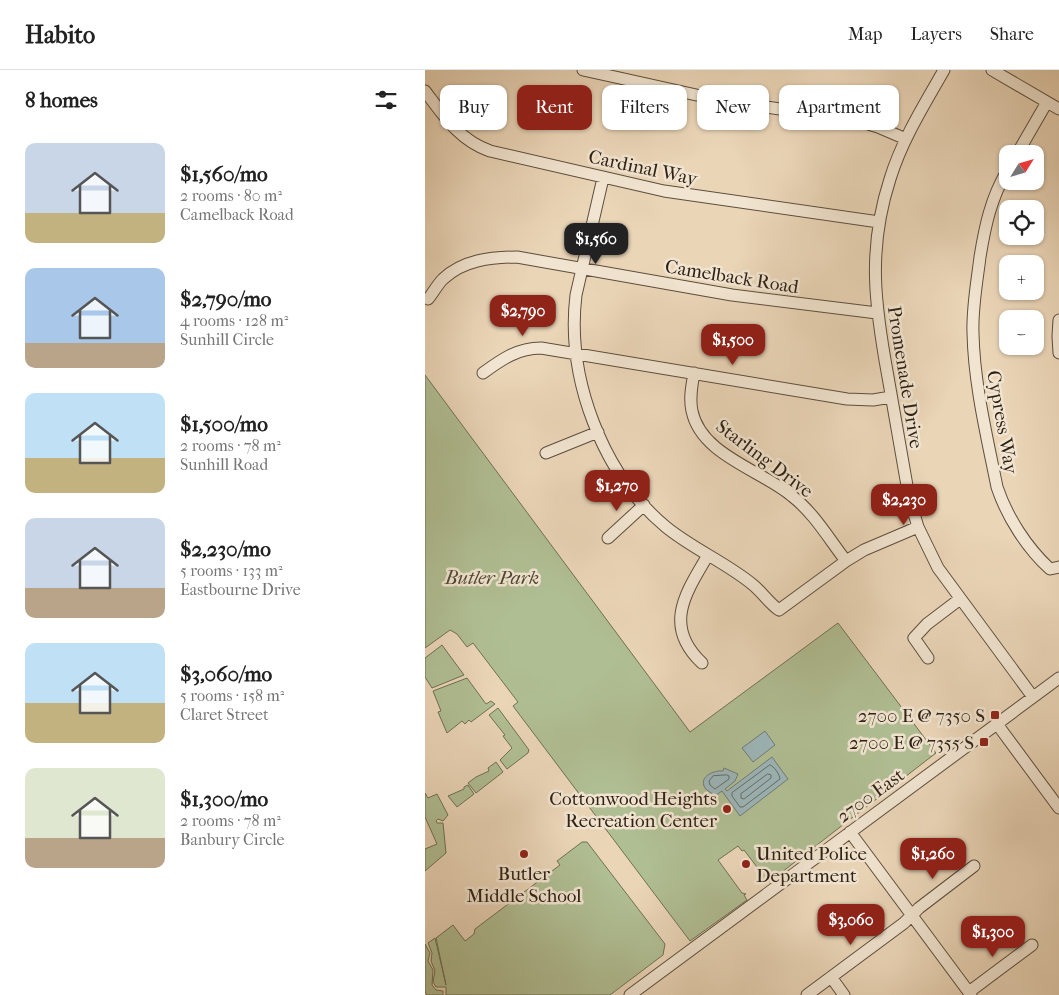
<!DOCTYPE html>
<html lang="en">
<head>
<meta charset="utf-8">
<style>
  :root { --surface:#fff; --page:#f2f2f2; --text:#222; --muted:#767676; --line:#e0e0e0; --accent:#8f2418 }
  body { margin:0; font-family:"IM FELL French Canon",serif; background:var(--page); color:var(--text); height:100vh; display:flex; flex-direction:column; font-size:19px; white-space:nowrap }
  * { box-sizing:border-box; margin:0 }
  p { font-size:16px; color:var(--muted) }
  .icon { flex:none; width:28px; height:28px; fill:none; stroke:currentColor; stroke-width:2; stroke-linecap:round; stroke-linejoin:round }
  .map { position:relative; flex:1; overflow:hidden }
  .sheet { display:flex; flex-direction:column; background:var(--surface); width:425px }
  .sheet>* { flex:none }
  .hud { position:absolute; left:15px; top:15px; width:475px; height:45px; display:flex; gap:10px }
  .needle { width:32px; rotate:53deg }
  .buttons { position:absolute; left:574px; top:75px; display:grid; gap:10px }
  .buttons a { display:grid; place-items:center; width:45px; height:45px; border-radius:10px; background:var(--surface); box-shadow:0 1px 4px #0004; font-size:25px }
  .price { position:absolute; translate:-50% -42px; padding:0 11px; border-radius:10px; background:var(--accent); color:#fff; font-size:16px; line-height:32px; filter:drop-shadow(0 1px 2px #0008) }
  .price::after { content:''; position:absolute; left:50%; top:30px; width:15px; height:11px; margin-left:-8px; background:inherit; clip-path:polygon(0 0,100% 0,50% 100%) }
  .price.current { background:#222; color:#fff }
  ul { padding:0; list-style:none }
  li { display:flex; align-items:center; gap:15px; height:125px; padding:0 25px }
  li span { display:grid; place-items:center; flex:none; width:140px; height:100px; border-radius:10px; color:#555 }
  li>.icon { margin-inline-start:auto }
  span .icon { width:60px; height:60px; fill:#fffc; stroke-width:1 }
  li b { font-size:21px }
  h2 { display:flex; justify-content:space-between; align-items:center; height:60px; padding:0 25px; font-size:21px }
  .tag { padding:0 18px; border-radius:10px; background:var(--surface); box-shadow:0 1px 4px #0004; font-size:18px; line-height:45px }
  .tag.current { background:var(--accent); color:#fff }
  header { display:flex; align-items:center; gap:30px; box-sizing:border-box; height:70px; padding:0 25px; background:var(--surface); border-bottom:1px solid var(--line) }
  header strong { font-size:24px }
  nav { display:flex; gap:28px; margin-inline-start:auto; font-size:18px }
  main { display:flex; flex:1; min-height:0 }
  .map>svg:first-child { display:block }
  .green { fill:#b0be93; stroke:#6f7054 }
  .water { fill:#9cb6b9; stroke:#707a77 }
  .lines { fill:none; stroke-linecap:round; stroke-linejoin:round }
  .shore { stroke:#656c67; stroke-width:1 }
  .minor-casing { stroke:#5d4e3e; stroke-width:13 }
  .minor { stroke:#f1e4d0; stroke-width:11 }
  .poi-dot { fill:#8f2418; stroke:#f1e4d0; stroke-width:2 }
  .labels { text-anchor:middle; stroke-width:5; stroke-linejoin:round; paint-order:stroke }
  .street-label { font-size:19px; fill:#2e2115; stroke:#f1e4d0 }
  .park-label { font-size:19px; font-style:italic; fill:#4e4834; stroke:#f1e4d0 }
  .poi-label { font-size:19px; fill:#2e2115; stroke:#f1e4d0; text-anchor:end }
</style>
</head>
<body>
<header>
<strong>Habito</strong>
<nav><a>Map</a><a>Layers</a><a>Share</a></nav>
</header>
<main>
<section class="sheet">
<h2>8 homes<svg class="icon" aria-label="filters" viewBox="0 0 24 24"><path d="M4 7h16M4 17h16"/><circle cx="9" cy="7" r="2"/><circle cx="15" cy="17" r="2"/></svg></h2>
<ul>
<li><span style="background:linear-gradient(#c9d6e8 70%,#c2b280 0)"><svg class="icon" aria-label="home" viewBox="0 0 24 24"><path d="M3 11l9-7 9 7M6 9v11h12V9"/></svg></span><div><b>$1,560/mo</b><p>2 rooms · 80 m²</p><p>Camelback Road</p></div></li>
<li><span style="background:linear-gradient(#a9c7e8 75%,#b9a48a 0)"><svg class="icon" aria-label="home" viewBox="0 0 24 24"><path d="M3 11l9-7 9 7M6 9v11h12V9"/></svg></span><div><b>$2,790/mo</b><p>4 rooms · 128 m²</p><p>Sunhill Circle</p></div></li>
<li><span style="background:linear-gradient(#bfe0f5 65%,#c2b280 0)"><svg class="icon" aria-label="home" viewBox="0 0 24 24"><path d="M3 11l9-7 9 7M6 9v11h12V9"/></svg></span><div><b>$1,500/mo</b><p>2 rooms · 78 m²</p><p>Sunhill Road</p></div></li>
<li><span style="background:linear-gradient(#c9d6e8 70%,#b9a48a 0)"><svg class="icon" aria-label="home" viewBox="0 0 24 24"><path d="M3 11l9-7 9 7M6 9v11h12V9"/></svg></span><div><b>$2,230/mo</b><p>5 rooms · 133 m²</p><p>Eastbourne Drive</p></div></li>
<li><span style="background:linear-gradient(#bfe0f5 60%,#c2b280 0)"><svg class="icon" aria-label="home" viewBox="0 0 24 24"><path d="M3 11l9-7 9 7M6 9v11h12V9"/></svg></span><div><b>$3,060/mo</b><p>5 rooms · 158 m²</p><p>Claret Street</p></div></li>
<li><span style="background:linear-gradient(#dfe7d0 70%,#b9a48a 0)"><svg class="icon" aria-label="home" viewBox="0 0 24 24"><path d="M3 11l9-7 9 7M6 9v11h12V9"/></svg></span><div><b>$1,300/mo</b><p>2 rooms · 78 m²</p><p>Banbury Circle</p></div></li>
</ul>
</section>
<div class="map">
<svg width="634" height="925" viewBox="0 0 634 925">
  <rect width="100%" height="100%" fill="#ead5b7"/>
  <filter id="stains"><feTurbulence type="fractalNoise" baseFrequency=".004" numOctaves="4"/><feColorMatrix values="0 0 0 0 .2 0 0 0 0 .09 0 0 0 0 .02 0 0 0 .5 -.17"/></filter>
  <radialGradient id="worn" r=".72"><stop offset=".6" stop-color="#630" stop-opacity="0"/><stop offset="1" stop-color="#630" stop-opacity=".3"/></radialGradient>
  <!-- green -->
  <path class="green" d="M0,305L265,662L413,553L511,683L344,812L341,809L338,811L332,803L335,801L319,780L317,781L313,776L293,790L317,823L321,824L319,825L322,830L265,871L88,636L93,632L48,573L42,577L32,564L25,560L0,578Z
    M17,575L39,605L7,618L0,607V588Z
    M42,608L61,634L66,631L70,634L46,652L44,650L40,654L37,651L22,663L13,642L16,641L8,621Z
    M73,638L104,680L103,683L82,699L75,690L87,678L78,666L80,665L64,645Z
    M71,692L78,702L51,723L43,713L51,707L64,701L63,698Z
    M43,715L49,724L32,737L23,726L39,719V717Z
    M0,723L3,728L12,724L23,745L18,751L13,749L11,751L12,753H18L21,783L0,801V779L12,774L0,747Z
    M157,772H162L240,874L238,885L185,925H21V917H11L8,912L10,901L6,891L7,883L3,873L10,868L21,915L11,868L28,855L40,871L49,864L50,859L135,795L132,791Z
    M0,874L5,883L3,891L8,900L7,915L11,920L18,921V925H2L0,922Z"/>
  <!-- water -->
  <path class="water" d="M340,661L350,675L328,692L317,678Z
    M347,687L363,709L315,746L297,721L290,726C287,723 282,721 280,718C273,706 290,700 298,701L299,698L313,704L310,711L300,719L302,721Z"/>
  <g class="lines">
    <!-- shore -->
    <path class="shore" d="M345,695C349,696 355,705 355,709L318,737H315L307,726V723Z
      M343,704L346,705V708L319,729L316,728V724Z
      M302,705L304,706V709L290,719L285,715L284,711L288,706Z"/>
    <!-- minor casing -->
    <g class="minor-casing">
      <path id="minor" d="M158,0L294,30L430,50L453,57L481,69
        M519,0C499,35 477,70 465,109C442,180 450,236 463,307C470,347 477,387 484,427L493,457L513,498L608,627
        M567,0L634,39
        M0,21C19,46 34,70 65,81L239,121L454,152
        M592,84L622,32
        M582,101C566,128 560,156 555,187C552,212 547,238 548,263C549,314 562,367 572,417C582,447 602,478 625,499L634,497
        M178,108L151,225C141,307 177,404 241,457C268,479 300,492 327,514C337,522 344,533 354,540L421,491L439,480L493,457
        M3,229C8,223 12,215 18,209C38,190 66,187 92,187L307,225L452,243
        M634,250L633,266L634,283
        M58,303C76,290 92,278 116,278L422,329L448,330L466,327
        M269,303C267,315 264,328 267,341C276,385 336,400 367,426C389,443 404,469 421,491
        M121,383L173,362
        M183,468L219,435
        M503,588L489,568L502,554L535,529
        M277,593C238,556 260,524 283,485
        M572,654L634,738
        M425,762L546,925
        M406,907L419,925
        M544,922L607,875
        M205,925L634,608
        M382,925L479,853L494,838L549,796"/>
    </g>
    <!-- minor -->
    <use href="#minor" class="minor"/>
  </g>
  <!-- markers -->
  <g class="poi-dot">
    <rect x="565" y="640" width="10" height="10" rx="2.5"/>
    <rect x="554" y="667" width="10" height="10" rx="2.5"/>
    <circle cx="302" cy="739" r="5"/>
    <circle cx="99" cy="784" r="5"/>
    <circle cx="321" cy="794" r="5"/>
  </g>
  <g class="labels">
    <!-- street labels -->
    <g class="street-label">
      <text transform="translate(218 97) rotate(12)" y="7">Cardinal Way</text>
      <text transform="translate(307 206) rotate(9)" y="7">Camelback Road</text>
      <text transform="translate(481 307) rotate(81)" y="7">Promenade Drive</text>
      <text transform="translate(578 352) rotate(80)" y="7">Cypress Way</text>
      <text transform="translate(340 388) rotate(37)" y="7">Starling Drive</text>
      <text transform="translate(445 725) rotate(-36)" y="7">2700 East</text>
    </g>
    <!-- park labels -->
    <g class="park-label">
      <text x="67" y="514">Butler Park</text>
    </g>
    <!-- poi labels -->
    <g class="poi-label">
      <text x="560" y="652">2700 E @ 7350 S</text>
      <text x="549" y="679">2700 E @ 7355 S</text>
      <text x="292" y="735">Cottonwood Heights<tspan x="292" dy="22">Recreation Center</tspan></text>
      <text x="331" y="790" text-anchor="start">United Police<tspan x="331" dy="22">Department</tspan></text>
      <text x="99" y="810" text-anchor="middle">Butler<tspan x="99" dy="22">Middle School</tspan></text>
    </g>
  </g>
  <rect width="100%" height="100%" filter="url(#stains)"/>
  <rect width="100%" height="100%" fill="url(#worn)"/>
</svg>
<div class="buttons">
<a><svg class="needle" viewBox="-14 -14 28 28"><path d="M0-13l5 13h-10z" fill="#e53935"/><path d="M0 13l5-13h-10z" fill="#767676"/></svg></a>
<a><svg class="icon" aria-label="locate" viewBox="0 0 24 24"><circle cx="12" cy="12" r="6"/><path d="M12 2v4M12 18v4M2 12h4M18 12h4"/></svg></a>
<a>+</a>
<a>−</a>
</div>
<b class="price current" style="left:171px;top:195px">$1,560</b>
<b class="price" style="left:98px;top:267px">$2,790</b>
<b class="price" style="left:308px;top:296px">$1,500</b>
<b class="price" style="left:192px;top:442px">$1,270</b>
<b class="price" style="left:479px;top:456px">$2,230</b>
<b class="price" style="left:508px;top:810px">$1,260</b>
<b class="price" style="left:426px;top:876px">$3,060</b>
<b class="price" style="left:568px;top:888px">$1,300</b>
<div class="hud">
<a class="tag">Buy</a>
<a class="tag current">Rent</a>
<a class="tag">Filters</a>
<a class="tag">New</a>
<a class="tag">Apartment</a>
</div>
</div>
</main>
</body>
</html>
